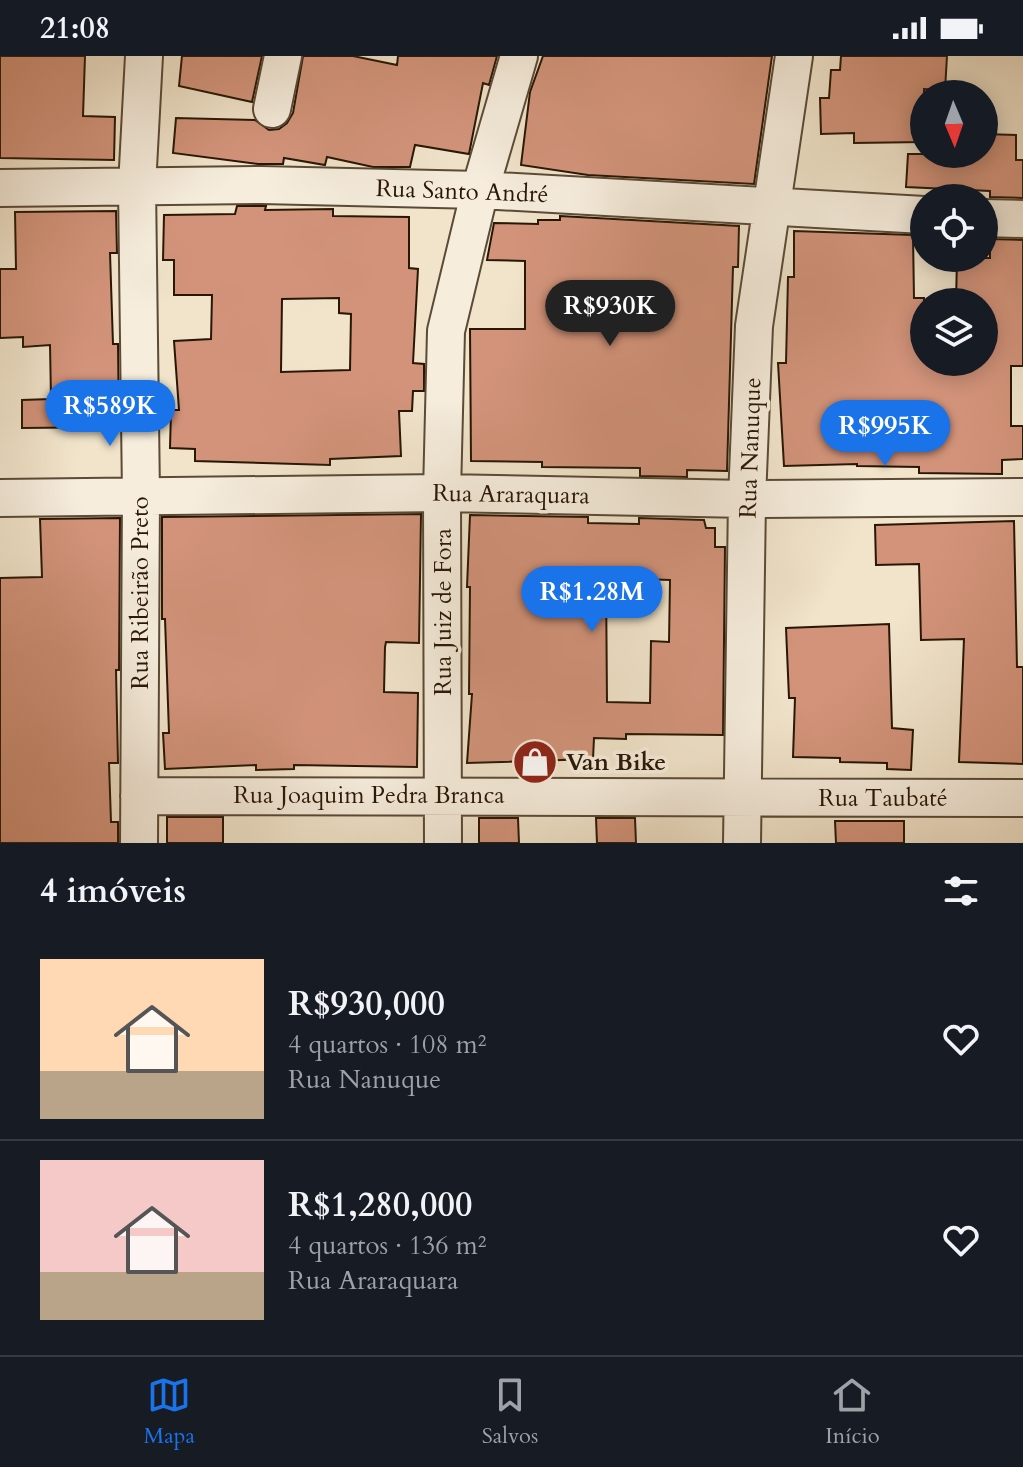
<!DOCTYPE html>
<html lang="pt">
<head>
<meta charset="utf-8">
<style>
  :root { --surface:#171b24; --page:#20242c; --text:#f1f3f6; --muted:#9ea1a6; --line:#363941; --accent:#1a73e8 }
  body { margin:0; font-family:Cardo,serif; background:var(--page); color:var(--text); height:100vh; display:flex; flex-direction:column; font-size:30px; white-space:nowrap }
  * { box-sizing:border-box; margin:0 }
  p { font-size:26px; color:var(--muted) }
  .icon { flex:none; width:44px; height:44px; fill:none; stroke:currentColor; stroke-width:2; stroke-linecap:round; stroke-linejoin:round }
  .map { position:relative; height:787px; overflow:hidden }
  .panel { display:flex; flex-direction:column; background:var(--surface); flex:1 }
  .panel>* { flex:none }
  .needle { width:52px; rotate:178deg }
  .tools { position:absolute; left:910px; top:24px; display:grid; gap:16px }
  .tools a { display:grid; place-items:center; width:88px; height:88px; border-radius:50%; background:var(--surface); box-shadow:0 4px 20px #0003; font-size:40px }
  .price { position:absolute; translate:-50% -68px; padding:0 18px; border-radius:28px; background:var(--accent); color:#fff; font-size:26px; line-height:52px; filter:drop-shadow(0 2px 4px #0008) }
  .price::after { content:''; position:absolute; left:50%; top:48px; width:24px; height:18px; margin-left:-12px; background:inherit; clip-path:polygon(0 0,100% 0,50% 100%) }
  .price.on { background:#222; color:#fff }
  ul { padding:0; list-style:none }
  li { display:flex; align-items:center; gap:24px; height:200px; padding:0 40px }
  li+li { border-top:2px solid var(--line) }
  li span { display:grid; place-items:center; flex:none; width:224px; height:160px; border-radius:0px; color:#555 }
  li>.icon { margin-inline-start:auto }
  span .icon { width:96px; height:96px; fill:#fffc; stroke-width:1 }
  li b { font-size:34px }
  h2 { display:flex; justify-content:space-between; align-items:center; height:96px; padding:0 40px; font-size:34px }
  .status { display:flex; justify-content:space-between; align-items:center; height:56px; padding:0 40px; background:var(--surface); direction:ltr }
  .status svg { height:22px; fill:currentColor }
  .tab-bar { display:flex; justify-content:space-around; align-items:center; height:112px; border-top:2px solid var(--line); background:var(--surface); font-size:22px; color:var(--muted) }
  .tab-bar a { display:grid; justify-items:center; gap:4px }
  .tab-bar .on { color:var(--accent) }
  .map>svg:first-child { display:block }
  .building { fill:#d2937a; stroke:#281705; stroke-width:2; fill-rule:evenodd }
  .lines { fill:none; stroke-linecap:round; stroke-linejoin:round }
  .minor-casing { stroke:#5a4a36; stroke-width:40 }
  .minor { stroke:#f6eddd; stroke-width:36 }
  .labels { text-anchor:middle; stroke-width:7; stroke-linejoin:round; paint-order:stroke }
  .street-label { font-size:24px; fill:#281705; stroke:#f6eddd }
  .poi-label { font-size:24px; font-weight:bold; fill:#281705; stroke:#f6eddd; text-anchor:start }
</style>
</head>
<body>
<div class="status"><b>21:08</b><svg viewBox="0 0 49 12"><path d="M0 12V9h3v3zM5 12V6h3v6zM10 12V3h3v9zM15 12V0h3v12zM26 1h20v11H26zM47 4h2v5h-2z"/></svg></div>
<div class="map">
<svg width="1023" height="787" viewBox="0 0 1023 787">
  <rect width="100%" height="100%" fill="#f1e4cb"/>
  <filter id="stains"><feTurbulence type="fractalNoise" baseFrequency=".0025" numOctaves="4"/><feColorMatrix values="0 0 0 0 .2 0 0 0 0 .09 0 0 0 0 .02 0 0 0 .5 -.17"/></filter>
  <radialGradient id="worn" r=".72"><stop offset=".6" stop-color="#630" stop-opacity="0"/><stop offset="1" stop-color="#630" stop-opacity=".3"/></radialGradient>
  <!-- building -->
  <path class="building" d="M0,0H85L83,60L115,61L114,104L0,102Z
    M182,0H262L252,46L179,30Z
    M303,0H353L397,9L398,0H497L489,29L483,27L469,98L415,89L410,111H373L327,101L325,109L284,102L283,108H258L173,97L176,62L255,64L269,74L279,73L287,67L293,57Z
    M543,0H772L754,128L588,119L521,109L530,36Z
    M841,0H947L945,34L924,33V86L854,87V77L821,78L820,42H829L831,14H840Z
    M984,78L1016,79V104H1023V142L990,141V135L906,131L908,98H984Z
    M237,150H266L265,154L333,153V160L409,161V212L418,213L413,307L424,308V335H413L412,355H399L401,400L330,403V409L195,405V393L170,392L171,354H179L174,285L211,283L212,239H174V204H163L164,159L235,158ZM339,242V257L351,258L350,314L281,316L282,243Z
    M116,155L117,197H110L113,288H118L119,371L22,372V344L51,343L50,289L23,291V281L0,282V213H16L15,156Z
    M560,160L739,170L738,211H733L727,415L687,414V421L640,420V412L542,411V406L471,405L470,273H525V205L487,204L494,167L538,168V164H560Z
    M794,175L913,179L914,242H924V306H984V246H956L957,202H990V183L1023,184V310H1011V370H1023V403L1002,404V418L919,417V411L857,410V408L784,410L778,307H786L788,221H794Z
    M421,458L419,587L386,586L385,591L384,636L418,637L417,711L294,709V713L256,714V709L165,713L163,677H169L165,563H162V461Z
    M470,459L588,461V467L639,468V462L704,464L706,472H715V491H725L723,679L626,678V683L594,682L593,703L467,707L472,638H469L470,531H467ZM606,522L670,524L669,586L651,585L650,647L607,646Z
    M120,462L119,614H116L118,707H109L111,766H118V787H0V522L42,521L40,463Z
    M1014,465L1017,611H1023V708L959,706L964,583L921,584L919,508L876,509L875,469Z
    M889,568L892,672L913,674L911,714L887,713V707L840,706V702L793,701L795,642H789L786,572Z
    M167,761H223V787H167Z
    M479,762H518L519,787H479Z
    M596,762H635L636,787H597Z
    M835,765H904V787H836Z"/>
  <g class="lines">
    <!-- minor casing -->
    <g class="minor-casing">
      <path id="minor" d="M272,53L283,0
        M0,132L261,129L480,134L924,159
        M984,162L1023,163
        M0,442L442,437L747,443L1023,441
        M139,740L1023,742
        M139,787L141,439L137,130L144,0
        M443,787L442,437L446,275L480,134L519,0
        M742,787L747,443L754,270L794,0"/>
    </g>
    <!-- minor -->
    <use href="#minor" class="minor"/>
  </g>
  <!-- icons -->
  <defs>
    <g id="shop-disc" transform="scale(2.3)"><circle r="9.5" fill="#8f2418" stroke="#f6eddd"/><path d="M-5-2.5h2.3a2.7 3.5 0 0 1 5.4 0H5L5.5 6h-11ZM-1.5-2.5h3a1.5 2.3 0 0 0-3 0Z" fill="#fff"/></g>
  </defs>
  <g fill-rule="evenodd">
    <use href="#shop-disc" x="535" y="706"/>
  </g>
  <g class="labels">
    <!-- street labels -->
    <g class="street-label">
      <text transform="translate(462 135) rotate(2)" y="8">Rua Santo André</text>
      <text transform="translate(750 392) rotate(-88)" y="8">Rua Nanuque</text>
      <text transform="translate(511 438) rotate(1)" y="8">Rua Araraquara</text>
      <text transform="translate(140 537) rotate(-90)" y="8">Rua Ribeirão Preto</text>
      <text transform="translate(443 556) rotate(-90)" y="8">Rua Juiz de Fora</text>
      <text x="369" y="747">Rua Joaquim Pedra Branca</text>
      <text x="883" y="750">Rua Taubaté</text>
    </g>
    <!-- poi labels -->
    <g class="poi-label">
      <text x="566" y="714">Van Bike</text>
    </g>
  </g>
  <rect width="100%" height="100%" filter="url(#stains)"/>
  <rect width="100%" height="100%" fill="url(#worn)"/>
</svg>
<div class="tools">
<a><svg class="needle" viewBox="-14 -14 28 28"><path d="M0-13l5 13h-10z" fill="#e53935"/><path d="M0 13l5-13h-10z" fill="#9ea1a6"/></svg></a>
<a><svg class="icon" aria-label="locate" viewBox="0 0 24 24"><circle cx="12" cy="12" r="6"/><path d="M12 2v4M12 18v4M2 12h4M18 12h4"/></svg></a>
<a><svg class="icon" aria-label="layers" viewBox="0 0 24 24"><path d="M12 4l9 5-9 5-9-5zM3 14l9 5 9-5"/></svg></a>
</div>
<b class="price on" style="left:610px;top:292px">R$930K</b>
<b class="price" style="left:110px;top:392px">R$589K</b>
<b class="price" style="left:885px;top:412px">R$995K</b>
<b class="price" style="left:592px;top:578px">R$1.28M</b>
</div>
<section class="panel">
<h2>4 imóveis<svg class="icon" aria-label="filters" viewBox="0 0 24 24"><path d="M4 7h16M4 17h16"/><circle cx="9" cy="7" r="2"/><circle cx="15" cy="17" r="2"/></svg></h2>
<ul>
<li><span style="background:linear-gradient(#ffd9b3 70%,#b9a48a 0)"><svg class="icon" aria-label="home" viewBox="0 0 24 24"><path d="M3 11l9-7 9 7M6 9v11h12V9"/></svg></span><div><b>R$930,000</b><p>4 quartos · 108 m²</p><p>Rua Nanuque</p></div><svg class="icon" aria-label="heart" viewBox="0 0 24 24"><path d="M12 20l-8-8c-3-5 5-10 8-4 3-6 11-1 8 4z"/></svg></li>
<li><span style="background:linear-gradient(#f6c9c9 70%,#b9a48a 0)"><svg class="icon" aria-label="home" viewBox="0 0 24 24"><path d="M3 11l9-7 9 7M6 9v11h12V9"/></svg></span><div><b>R$1,280,000</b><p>4 quartos · 136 m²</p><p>Rua Araraquara</p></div><svg class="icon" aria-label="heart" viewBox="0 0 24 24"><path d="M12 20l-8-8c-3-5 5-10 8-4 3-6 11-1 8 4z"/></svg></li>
</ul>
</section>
<nav class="tab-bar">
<a class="on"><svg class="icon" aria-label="map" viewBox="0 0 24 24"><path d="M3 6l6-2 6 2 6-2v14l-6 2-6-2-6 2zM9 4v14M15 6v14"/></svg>Mapa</a>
<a><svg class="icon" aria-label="saved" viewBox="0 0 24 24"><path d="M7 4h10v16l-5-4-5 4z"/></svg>Salvos</a>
<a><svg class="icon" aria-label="home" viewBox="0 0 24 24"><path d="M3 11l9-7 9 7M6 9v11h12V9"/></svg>Início</a>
</nav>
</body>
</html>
